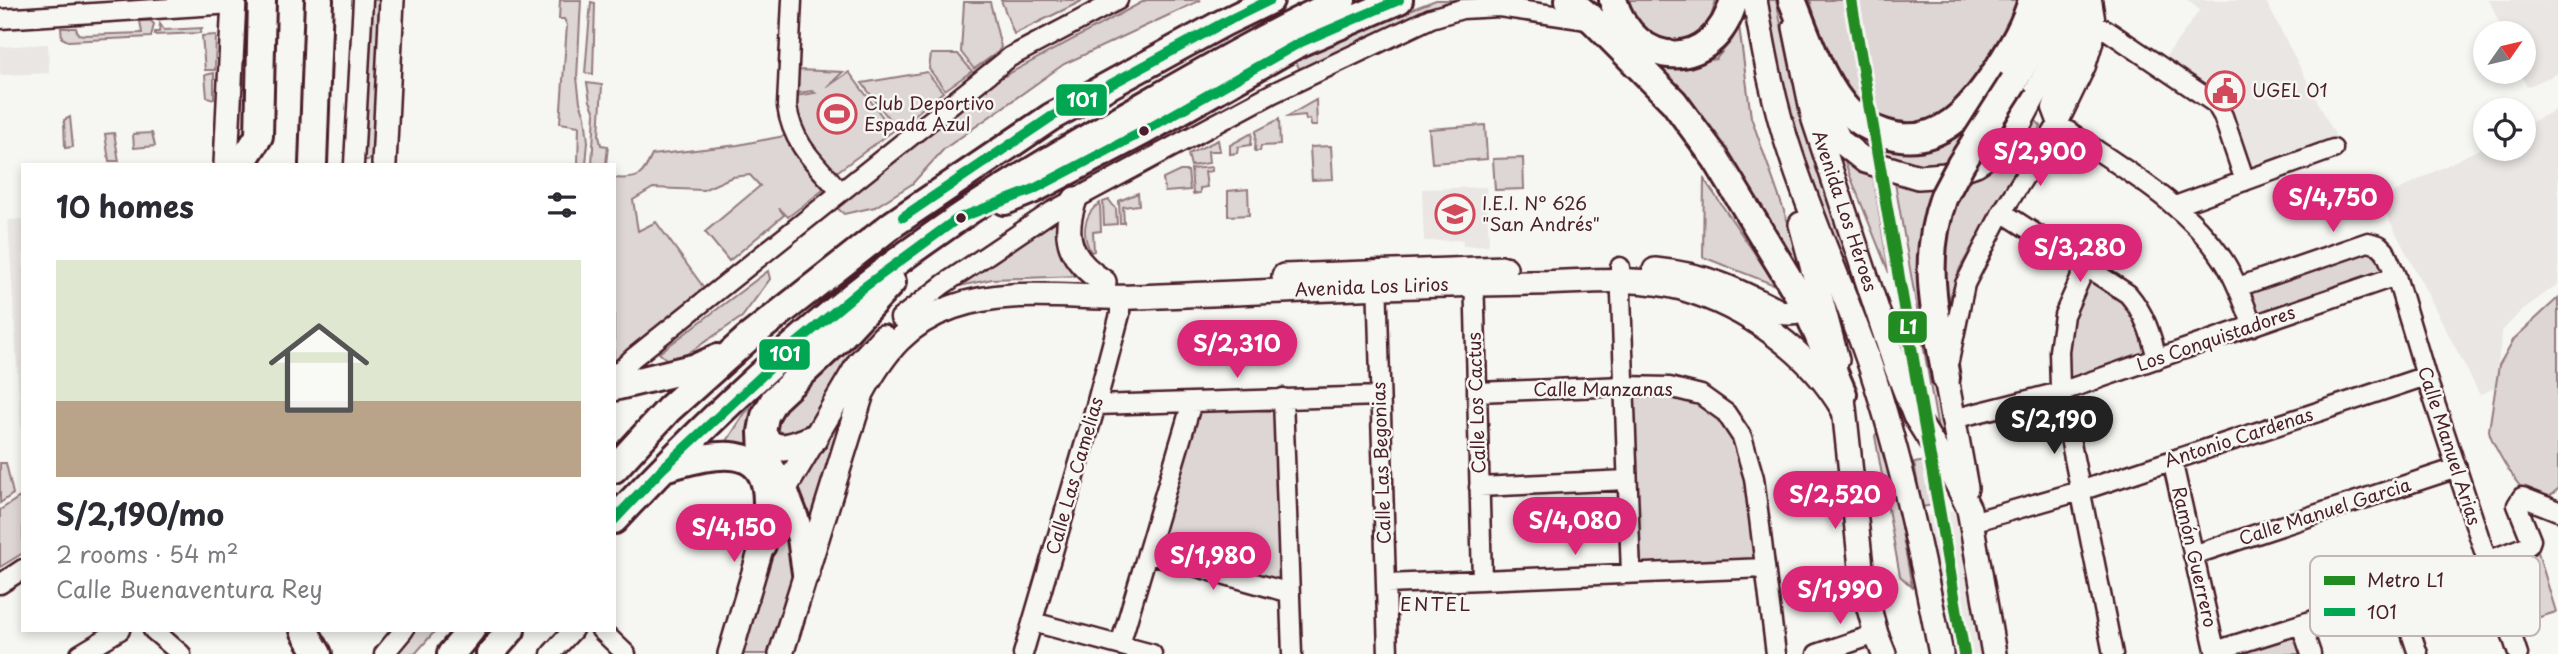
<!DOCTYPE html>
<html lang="en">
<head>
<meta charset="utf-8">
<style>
  :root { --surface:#fff; --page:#f7f7f7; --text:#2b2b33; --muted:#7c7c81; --line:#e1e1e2; --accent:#db2777 }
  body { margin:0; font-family:"Playpen Sans",sans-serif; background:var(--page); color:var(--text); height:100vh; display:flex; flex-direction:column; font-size:26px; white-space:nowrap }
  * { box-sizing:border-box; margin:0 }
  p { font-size:23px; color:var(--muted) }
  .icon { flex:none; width:38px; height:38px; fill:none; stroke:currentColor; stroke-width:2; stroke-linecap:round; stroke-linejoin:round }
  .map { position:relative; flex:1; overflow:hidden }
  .panel { position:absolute; left:21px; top:163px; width:595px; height:469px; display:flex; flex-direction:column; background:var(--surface); border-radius:0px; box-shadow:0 4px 10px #0003 }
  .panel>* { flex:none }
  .needle { width:46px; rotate:56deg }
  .buttons { position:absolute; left:2473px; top:21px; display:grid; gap:14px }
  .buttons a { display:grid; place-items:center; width:63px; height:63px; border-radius:50%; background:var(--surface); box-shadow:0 4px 10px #0003; font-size:35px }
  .price { position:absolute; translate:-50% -60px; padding:0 16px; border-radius:24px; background:var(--accent); color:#fff; font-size:23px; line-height:46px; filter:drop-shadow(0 2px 4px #0008) }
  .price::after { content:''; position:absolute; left:50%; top:42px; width:21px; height:16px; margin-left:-10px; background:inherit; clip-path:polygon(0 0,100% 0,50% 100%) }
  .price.active { background:#222; color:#fff }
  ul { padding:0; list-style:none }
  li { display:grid; align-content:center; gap:14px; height:371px; padding:0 35px }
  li+li { border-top:2px solid var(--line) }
  li span { display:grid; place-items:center; height:217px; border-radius:0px; color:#555 }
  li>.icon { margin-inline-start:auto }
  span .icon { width:126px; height:126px; fill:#fffc; stroke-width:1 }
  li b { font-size:30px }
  h2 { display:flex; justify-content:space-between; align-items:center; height:84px; padding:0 35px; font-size:30px }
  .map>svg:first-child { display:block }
  .built { fill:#e9e6e3 }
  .green { fill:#ddd6d5; stroke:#947a80; stroke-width:2 }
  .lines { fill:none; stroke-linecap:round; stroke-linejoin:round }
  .minor-casing { stroke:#4a1f2b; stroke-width:23 }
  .major-casing { stroke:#4a1f2b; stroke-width:28 }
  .highway-casing { stroke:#4a1f2b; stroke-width:32 }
  .minor { stroke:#f6f6f2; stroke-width:18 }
  .major { stroke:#f6f6f2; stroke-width:23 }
  .highway { stroke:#f6f6f2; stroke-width:26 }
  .highway-bridge-casing { stroke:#4a1f2b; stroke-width:32; stroke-linecap:butt }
  .highway-bridge { stroke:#f6f6f2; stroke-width:26 }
  .bus-1-casing { stroke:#f6f6f2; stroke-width:16 }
  .bus-1 { stroke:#00a651; stroke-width:10 }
  .metro-1-casing { stroke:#f6f6f2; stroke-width:18 }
  .metro-1 { stroke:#228b22; stroke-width:12 }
  .bus-dot { fill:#4a1f2b; stroke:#f6f6f2; stroke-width:2.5 }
  .labels { text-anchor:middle; stroke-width:5; stroke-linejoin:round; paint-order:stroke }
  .poi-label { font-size:18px; fill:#4a1f2b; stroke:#f6f6f2; text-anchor:start }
  .street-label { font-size:18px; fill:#4a1f2b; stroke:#f6f6f2 }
  .neighbourhood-label { font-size:19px; letter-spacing:2px; fill:#4a1f2b; stroke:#f6f6f2 }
  .key { fill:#f6f6f2; stroke:#c2b6b6; stroke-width:2 }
  .key-label { font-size:19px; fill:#4a1f2b }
  .line-badge { stroke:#f6f6f2; stroke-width:2.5 }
  .badge-label { font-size:19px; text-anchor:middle; font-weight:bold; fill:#fff }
</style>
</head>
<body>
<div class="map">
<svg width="2558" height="654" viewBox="0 0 2558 654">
  <rect width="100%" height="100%" fill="#f6f6f2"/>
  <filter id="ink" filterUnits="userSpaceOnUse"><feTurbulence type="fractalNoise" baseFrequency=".0143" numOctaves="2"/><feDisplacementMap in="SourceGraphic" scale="14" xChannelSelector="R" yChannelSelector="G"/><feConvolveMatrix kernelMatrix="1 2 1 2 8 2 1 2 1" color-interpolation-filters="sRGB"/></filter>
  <g filter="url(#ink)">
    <!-- built -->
    <path class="built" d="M2187,0H2265L2336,137L2249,169L2231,109L2214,92L2164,59L2200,10Z
      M2489,0H2558V73L2527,87L2520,72H2524V33H2504Z
      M48,44L49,73L0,75V47Z
      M2558,109V284L2522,310L2502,331L2495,387L2480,395L2379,200L2485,146V149H2524V126Z
      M1486,187L1489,245L1463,246V240L1424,241L1422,189Z
      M23,219V460L8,220Z
      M1961,509L1987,654H1945L1921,517Z"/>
    <!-- green -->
    <path class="green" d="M372,0H387L380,158L360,161Z
      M560,0H581L577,78L580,102L585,116L588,142L586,164H578L579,126L560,123L567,25L564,19H559Z
      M1001,0H1084L1014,34Z
      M1146,0H1201L1064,64L944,149L912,184L875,207L844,214L836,207L997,80Z
      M1436,0H1465L1376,34L1301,71L1295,61L1371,25Z
      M1620,0H1716L1709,23L1687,44L1655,43Z
      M1764,0H1776L1792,79L1816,168L1857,284L1852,289L1786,115Z
      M1810,0H2021L1999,49L1953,113L1919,128L1891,124L1859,108L1825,53Z
      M591,2L595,3L593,74L585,73Z
      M964,2H990L1001,47L998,52L974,69L961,52Z
      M140,21H151L154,24L151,37L68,41L62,38L61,28H76L78,34L84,35L142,33Z
      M160,24L164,30L202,28L200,33L155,35V32H159Z
      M1739,26L1751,117L1803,265L1793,269L1644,57L1681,65L1716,59L1732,40Z
      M216,35L215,70H205L202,36Z
      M931,54H958L972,71L945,90L929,69Z
      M797,70L843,72L827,87L849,72L893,131L834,174L803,138L792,105L797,104L795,96L815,93L812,91L798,93Z
      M927,72L943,92L898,128L895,127L862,83Z
      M214,73V99L207,97L205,75Z
      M587,83L602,85L599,136L601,145L608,146L606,164H592L595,113L590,101Z
      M1316,100L1317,126H1311L1310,119L1306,120L1305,115L1286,117Z
      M1837,113L1864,132L1977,115L1952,162C1943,163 1934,166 1925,166C1887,169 1854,146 1837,113Z
      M70,117L73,147L65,148L64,120Z
      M1279,119L1280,145L1261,146L1260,151H1255L1256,131Z
      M2034,119L2041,126L1960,268L1946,309L1943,212L1953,188Z
      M1485,125L1487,159L1432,163L1429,129Z
      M114,133L119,161H109L105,134Z
      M152,133L155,146L134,148L133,134Z
      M1252,133L1251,145L1238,147L1237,153L1230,154V145Z
      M789,135L827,187L788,217L779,208L784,215L729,261L705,232L760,186L750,175L732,177L703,190L653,188L633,200L638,231L656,222L707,292L614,367V178C639,180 642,177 652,155L738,145Z
      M1218,140L1220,151H1208L1209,163L1191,166L1188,154Z
      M1331,146L1333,179L1312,180L1310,147Z
      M1839,148L1873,176L1889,273Z
      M1523,158L1524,189L1495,190L1493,159Z
      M1212,167V171L1205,172L1207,187L1200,188V193L1193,194L1191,169Z
      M1180,171H1188L1190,190L1165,192L1163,179Z
      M1894,177L1937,181L1953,451L1941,447Z
      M1704,179L1777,286L1703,257Z
      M1248,189L1249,215L1228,216V191Z
      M1138,193L1139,205L1123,207L1124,223H1120L1119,201Z
      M1109,200L1116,209L1117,224L1104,225L1103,202Z
      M1100,203L1101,231L1093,232L1094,251L1091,252C1081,235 1083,214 1100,203Z
      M1058,214L1079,276L992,279L951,288Z
      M2368,248L2377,250L2386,273L2254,316L2245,290Z
      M768,271L770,279L742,317L672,364L659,353Z
      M2093,273L2130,303L2151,354L2070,380C2064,340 2073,308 2093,273Z
      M2558,298V489L2545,500C2539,497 2529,495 2524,490C2515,483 2490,441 2489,430L2499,365L2514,339Z
      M879,327L804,437L775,433L776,416L782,405L857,343Z
      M863,375L812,539L793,487Z
      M778,382L755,448L716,451L727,441L745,413Z
      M1669,392L1706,403L1740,443L1758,560L1638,565L1633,394Z
      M1275,405L1282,581L1157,546L1197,410Z
      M1878,431L1896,498L1912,587L1900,576L1875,436Z
      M1926,461L1933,505L1922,507L1914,463Z
      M0,463H6L13,494L0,503Z
      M20,497L23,502V553L0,567V510Z
      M784,513L794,572L771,654H740L753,596Z
      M2538,552L2556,612L2520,623L2501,563Z
      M411,630H436L415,654H391Z
      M2298,635L2304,654H2239Z"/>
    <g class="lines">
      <!-- minor casing -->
      <g class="minor-casing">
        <path id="minor" d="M792,0L787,106C792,144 816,164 840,191
          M2076,0C2082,51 2065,63 2052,108L2058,124C2116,165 2185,201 2224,261C2237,281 2244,304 2253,326
          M0,19L233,4
          M2094,27L2105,29L2216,104L2223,116L2245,181
          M354,164L363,0
          M2175,206L2333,149
          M2002,212L2128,294C2145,314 2151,334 2157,359
          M2086,266L2064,315L2059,351L2060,388L2113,654
          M1620,267L1631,574
          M1474,272L1482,580
          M1377,276L1388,654
          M2238,287L2368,242L2379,245L2385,251L2396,276L2426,376L2518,654
          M900,318L944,284L1051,212L1273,93L1431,18L1462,9L1499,7L1594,21
          M1949,361L1965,284L2002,212L2058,124L2086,66L2093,43L2095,18L2092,0
          M614,376L633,358L1010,57L1118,0
          M1477,392L1624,386L1669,387L1701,395L1726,413L1742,437L1754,478L1776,654
          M1283,398L1292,654
          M1096,405L1380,396
          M1953,419L2060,392L2396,276
          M2172,460L2216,654
          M1479,487L1627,480
          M1972,522L2080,491L2426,376
          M1147,553L1290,593
          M2193,555L2457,468
          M2487,561L2529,545L2531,540L2517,505L2522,497L2558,511
          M0,584L23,569
          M1387,584L1765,568
          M2398,594L2418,654
          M1033,622L1152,654
          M2301,625L2311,654
          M153,630L181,654
          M601,630L626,654
          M1120,645L1192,402
          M2215,651L2489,565
          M80,654L120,630
          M384,654L404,630
          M551,654L573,630
          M1023,654L1096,405L1120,314V298
          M1817,654L1876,634"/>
      </g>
      <!-- major casing -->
      <g class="major-casing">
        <g id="major">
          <path d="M1755,0C1764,52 1774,105 1791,155C1814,226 1846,294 1870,365C1901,458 1922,557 1941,654"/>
          <path id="s1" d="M1795,27L1814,120L1896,367L1915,416L1955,480L1969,509L1994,654"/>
          <path d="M1819,100L1840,141L1865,161L1918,177L1945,175L1976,164L1996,151L2015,132L2057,53L2072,0"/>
          <path d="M226,164L234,0"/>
          <path d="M384,164L392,0"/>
          <path d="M1075,199C1061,238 1070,260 1104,282"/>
          <path d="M1801,224L1837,360"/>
          <path d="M1655,270C1706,275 1735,289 1780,312C1800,316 1812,308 1820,289"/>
          <path d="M1284,276L1505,268"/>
          <path d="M1946,378L1966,488"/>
          <path d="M1843,398L1863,586L1876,634L1884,654"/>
          <path d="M730,654L762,545L784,490L859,363L883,337"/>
          <path id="s2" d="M781,654L862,393C885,351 907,323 953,307C1010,287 1075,299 1134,297C1266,292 1399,285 1531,283C1579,283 1634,275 1681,288C1746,307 1810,351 1844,411"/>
        </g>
      </g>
      <!-- highway casing -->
      <g class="highway-casing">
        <path id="highway" d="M1569,0L1594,21L1674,102L1716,159L1807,309L1843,394
          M1613,0C1634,71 1714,74 1734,0
          M1792,0C1808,38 1822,85 1851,114C1860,123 1872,129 1884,133C1938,152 1973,107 1999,67C2013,45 2025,25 2032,0
          M2014,81L2037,41L2050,0
          M241,164L259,136L262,0
          M313,164L319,0
          M1944,196C1921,261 1935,312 1946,378
          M1005,201L1032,190L1144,131L1299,43L1399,0
          M614,387L697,367L717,358
          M762,432C772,457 795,446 814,438
          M667,467C708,456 767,437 767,502C767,516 764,531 762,545
          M614,469L669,409L748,338L893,224L1051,117L1223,23L1270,0
          M614,520C711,416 817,316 934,235C1003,186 1076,144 1150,102C1213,66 1276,30 1342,0
          M806,573L801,538L793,513L784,490L763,455L762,432L765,416L774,400L838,340L892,282
          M304,630L318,654
          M451,654L471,630
          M490,654L511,630"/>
      </g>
      <!-- minor -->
      <use href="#minor" class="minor"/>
      <!-- major -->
      <use href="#major" class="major"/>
      <!-- highway -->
      <use href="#highway" class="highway"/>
      <!-- highway-bridge casing -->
      <g class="highway-bridge-casing">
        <path id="highway-bridge" d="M1944,196L1961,164L2014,81"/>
      </g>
      <!-- highway-bridge -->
      <use href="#highway-bridge" class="highway-bridge"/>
      <!-- bus-1 casing -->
      <g class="bus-1-casing">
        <path id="bus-1" d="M903,217L1051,117L1223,23L1270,0
          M614,520L662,469L798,342L863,288L957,219L1032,190L1144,131L1299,43L1399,0"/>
      </g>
      <!-- bus-1 -->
      <use href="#bus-1" class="bus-1"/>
      <!-- metro-1 casing -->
      <g class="metro-1-casing">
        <path id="metro-1" d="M1851,0L1964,654"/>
      </g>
      <!-- metro-1 -->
      <use href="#metro-1" class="metro-1"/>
    </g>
  </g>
  <!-- icons -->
  <defs>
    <g id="civic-ring" transform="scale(2.0125)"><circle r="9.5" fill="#f6f6f2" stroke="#d1495b" stroke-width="1.5"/><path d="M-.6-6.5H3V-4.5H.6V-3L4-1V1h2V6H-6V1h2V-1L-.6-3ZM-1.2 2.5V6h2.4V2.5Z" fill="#d1495b"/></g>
    <g id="stadium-ring" transform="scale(2.0125)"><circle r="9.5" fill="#f6f6f2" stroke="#d1495b" stroke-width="1.5"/><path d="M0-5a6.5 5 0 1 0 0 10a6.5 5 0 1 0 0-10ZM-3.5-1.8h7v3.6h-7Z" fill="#d1495b"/></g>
    <g id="school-ring" transform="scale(2.0125)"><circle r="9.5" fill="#f6f6f2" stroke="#d1495b" stroke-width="1.5"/><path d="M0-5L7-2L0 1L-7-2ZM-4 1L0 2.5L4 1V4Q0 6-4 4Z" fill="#d1495b"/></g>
  </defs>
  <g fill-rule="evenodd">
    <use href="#civic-ring" x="2225" y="91"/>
    <use href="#stadium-ring" x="837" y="114"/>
    <use href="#school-ring" x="1455" y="214"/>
  </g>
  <!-- markers -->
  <g class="bus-dot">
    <circle cx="1144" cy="131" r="6"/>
    <circle cx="961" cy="218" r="6"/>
  </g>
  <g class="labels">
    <!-- poi labels -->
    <g class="poi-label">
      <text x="2252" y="97">UGEL 01</text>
      <text x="864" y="110">Club Deportivo<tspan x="864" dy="21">Espada Azul</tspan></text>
      <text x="1482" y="210">I.E.I. N° 626<tspan x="1482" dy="21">"San Andrés"</tspan></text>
    </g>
    <!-- street labels -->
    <g class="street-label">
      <text dy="6" stroke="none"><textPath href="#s1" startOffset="191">Avenida Los Héroes</textPath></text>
      <text dy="6" stroke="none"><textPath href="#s2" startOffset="822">Avenida Los Lirios</textPath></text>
      <text transform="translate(2216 339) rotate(-19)" y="6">Los Conquistadores</text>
      <text x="1603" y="396">Calle Manzanas</text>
      <text transform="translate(1477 403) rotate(-92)" y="6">Calle Los Cactus</text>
      <text transform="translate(2239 438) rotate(-18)" y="6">Antonio Cardenas</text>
      <text transform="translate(2449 446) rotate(72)" y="6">Calle Manuel Arias</text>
      <text transform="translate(1382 463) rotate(-92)" y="6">Calle Las Begonias</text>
      <text transform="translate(1075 476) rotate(-74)" y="6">Calle Las Camelias</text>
      <text transform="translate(2325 512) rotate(-18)" y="6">Calle Manuel Garcia</text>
      <text transform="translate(2194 557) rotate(77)" y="6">Ramón Guerrero</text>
    </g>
    <!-- neighbourhood labels -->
    <g class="neighbourhood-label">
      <text x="1436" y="611">ENTEL</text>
    </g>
  </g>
  <!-- legend -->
  <rect x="2310" y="556" width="230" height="80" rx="10" class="key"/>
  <rect x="2324" y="576" width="31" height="9" fill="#228b22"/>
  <rect x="2324" y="608" width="31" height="8" fill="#00a651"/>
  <g class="key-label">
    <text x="2367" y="587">Metro L1</text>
    <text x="2367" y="619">101</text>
  </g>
  <g class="line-badge">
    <rect x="1055" y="83" width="53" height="34" rx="7" fill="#00a651"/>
    <rect x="1887" y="310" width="41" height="34" rx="7" fill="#228b22"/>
    <rect x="758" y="338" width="53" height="33" rx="7" fill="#00a651"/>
  </g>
  <g class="badge-label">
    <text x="1082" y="107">101</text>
    <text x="1908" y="334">L1</text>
    <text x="785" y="361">101</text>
  </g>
</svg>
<div class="buttons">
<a><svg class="needle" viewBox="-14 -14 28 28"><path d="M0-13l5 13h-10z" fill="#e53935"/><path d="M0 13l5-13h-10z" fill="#7c7c81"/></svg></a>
<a><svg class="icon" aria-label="locate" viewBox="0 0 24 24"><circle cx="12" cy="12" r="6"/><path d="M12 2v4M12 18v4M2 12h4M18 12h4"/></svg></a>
</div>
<b class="price" style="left:2040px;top:188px">S/2,900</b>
<b class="price" style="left:2333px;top:234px">S/4,750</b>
<b class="price" style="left:2080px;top:284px">S/3,280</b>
<b class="price" style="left:1237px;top:380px">S/2,310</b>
<b class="price active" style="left:2054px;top:456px">S/2,190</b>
<b class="price" style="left:1835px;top:531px">S/2,520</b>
<b class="price" style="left:1575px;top:557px">S/4,080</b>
<b class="price" style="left:734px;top:564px">S/4,150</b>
<b class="price" style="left:1213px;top:592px">S/1,980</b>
<b class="price" style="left:1840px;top:626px">S/1,990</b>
<section class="panel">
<h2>10 homes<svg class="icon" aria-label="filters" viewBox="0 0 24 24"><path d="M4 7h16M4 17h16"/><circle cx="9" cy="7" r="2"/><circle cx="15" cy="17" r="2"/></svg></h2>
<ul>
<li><span style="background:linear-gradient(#dfe7d0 65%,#b9a48a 0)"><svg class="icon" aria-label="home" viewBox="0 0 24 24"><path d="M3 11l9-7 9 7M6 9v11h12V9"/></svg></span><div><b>S/2,190/mo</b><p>2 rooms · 54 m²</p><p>Calle Buenaventura Rey</p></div></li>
</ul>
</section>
</div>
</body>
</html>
